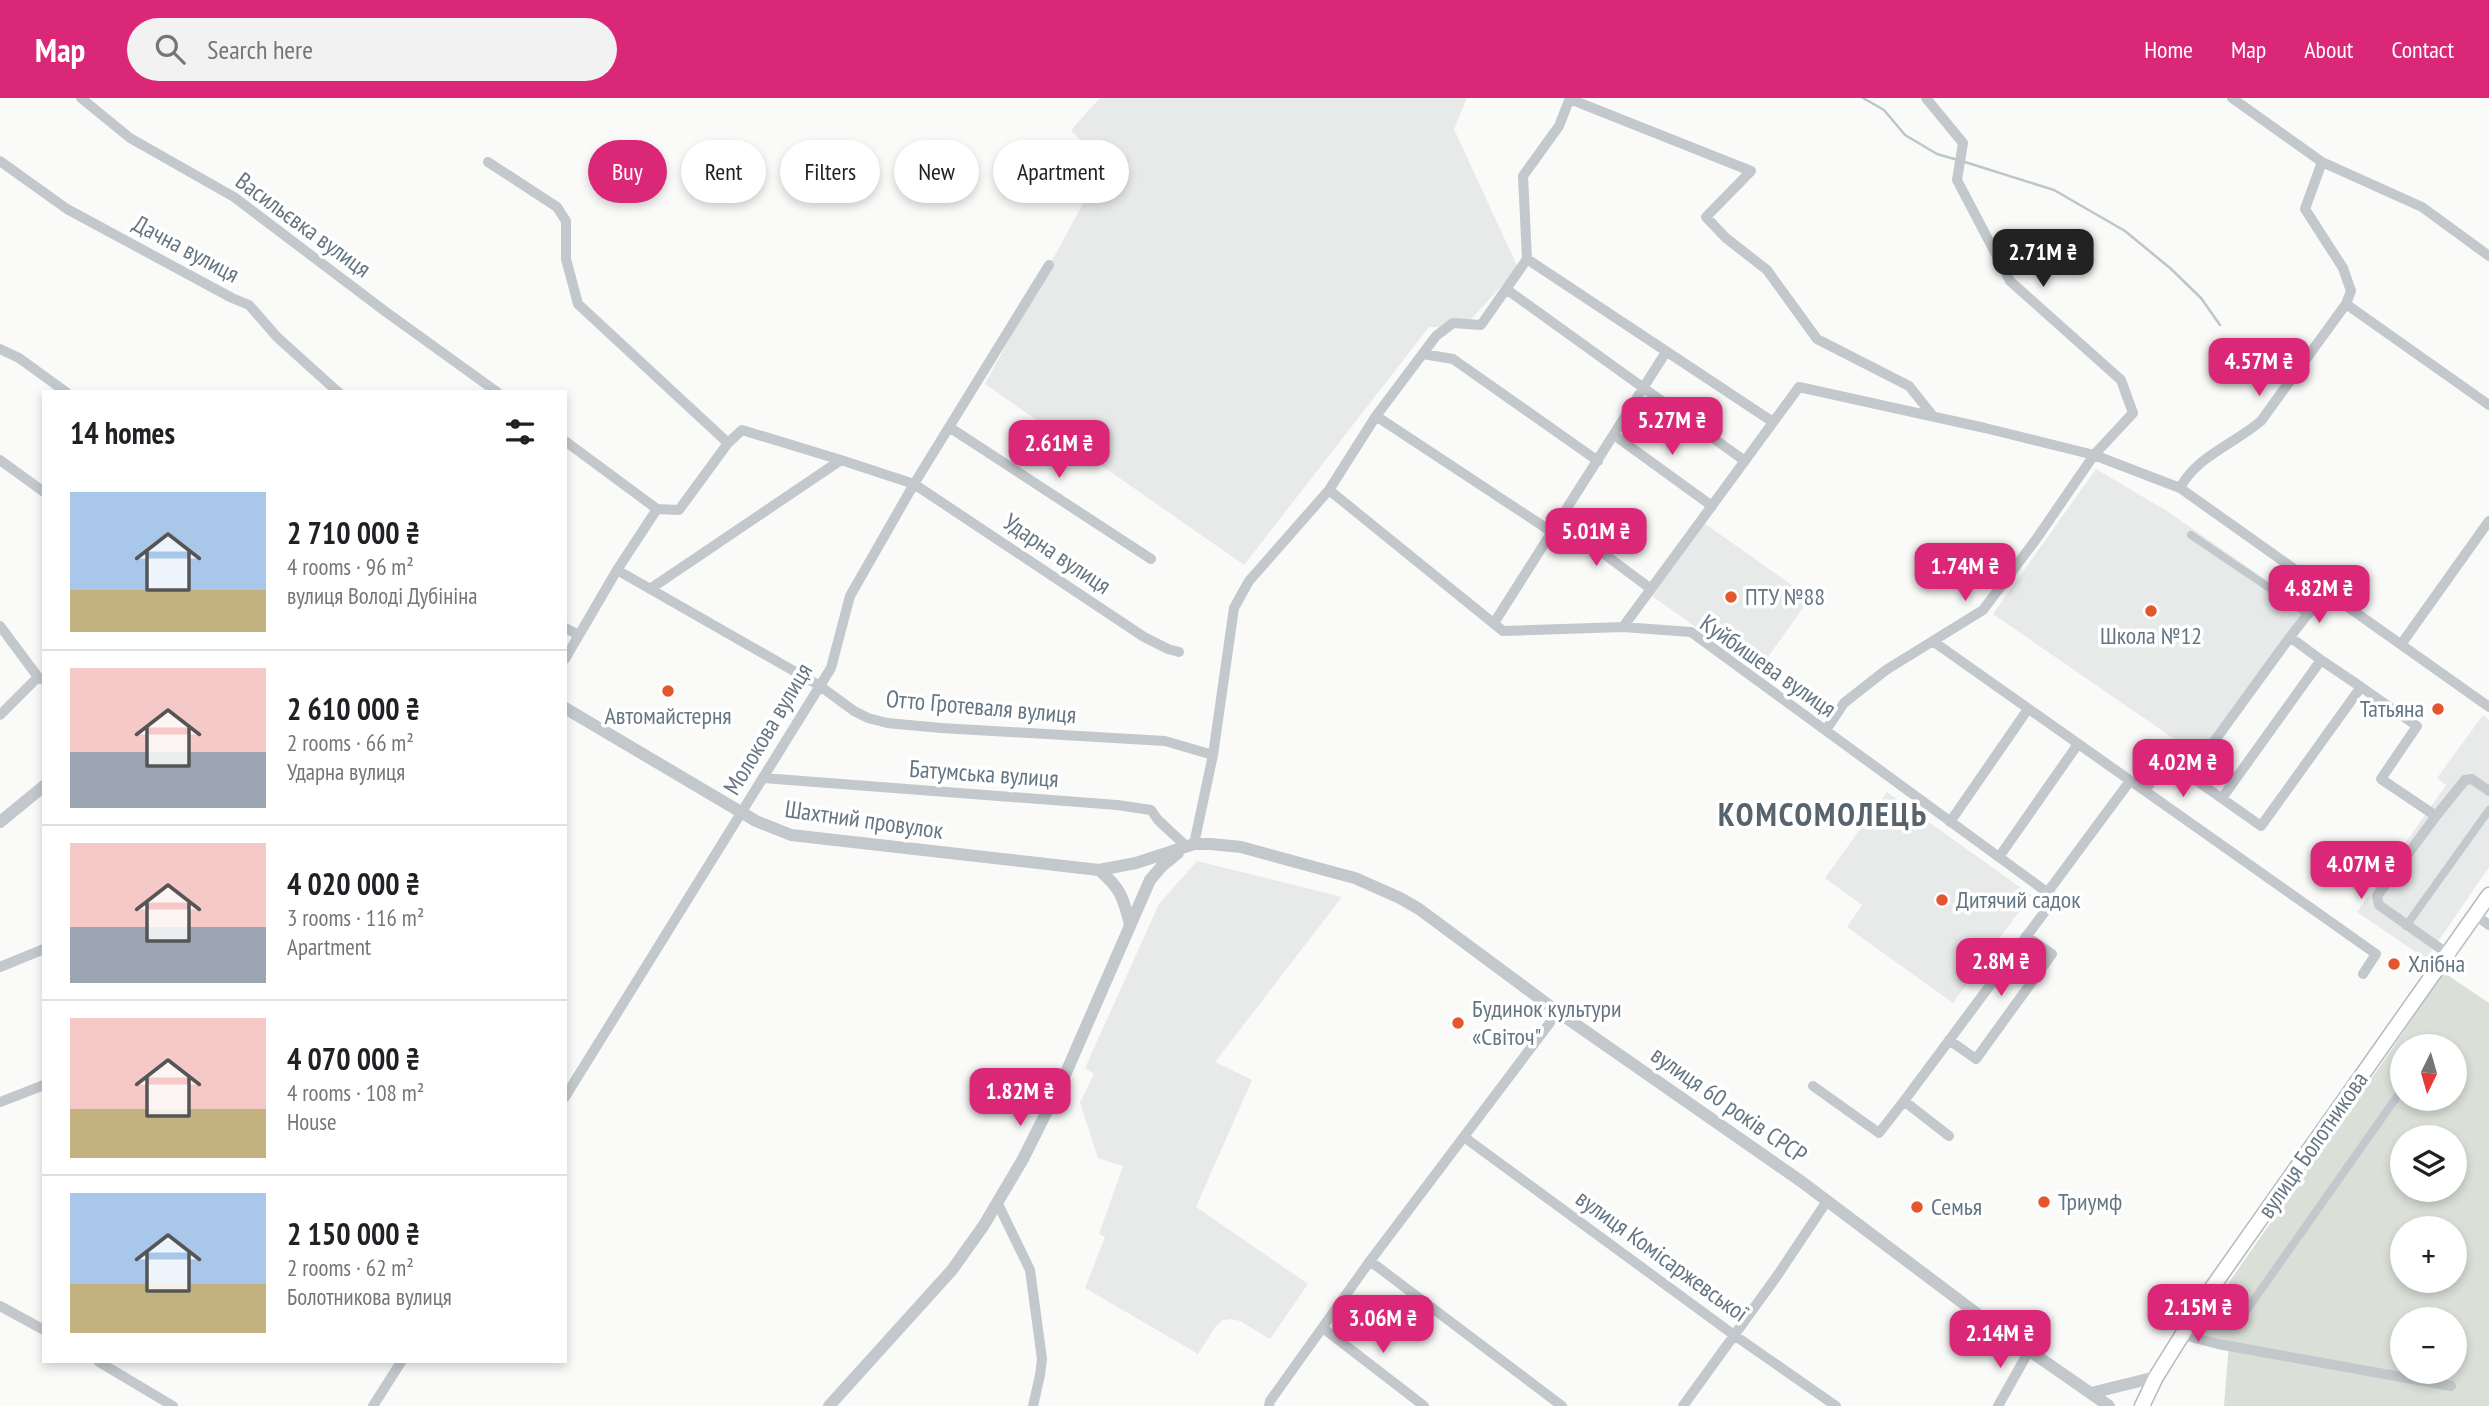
<!DOCTYPE html>
<html lang="en">
<head>
<meta charset="utf-8">
<style>
  :root { --surface:#fff; --page:#f2f2f2; --text:#202124; --muted:#757577; --line:#e0e0e0; --accent:#db2777 }
  body { margin:0; font-family:"PT Sans Narrow",sans-serif; background:var(--page); color:var(--text); height:100vh; display:flex; flex-direction:column; font-size:26px; white-space:nowrap }
  * { box-sizing:border-box; margin:0 }
  p { font-size:23px; color:var(--muted) }
  .icon { flex:none; width:38px; height:38px; fill:none; stroke:currentColor; stroke-width:2; stroke-linecap:round; stroke-linejoin:round }
  .map { position:relative; flex:1; overflow:hidden }
  .sheet { position:absolute; left:42px; top:292px; width:525px; height:973px; display:flex; flex-direction:column; background:var(--surface); border-radius:0px; box-shadow:0 4px 10px #0003 }
  .sheet>* { flex:none }
  .hud { position:absolute; left:588px; top:42px; width:665px; height:63px; display:flex; gap:14px }
  .needle { width:46px; rotate:185deg }
  .tools { position:absolute; left:2390px; top:936px; display:grid; gap:14px }
  .tools a { display:grid; place-items:center; width:77px; height:77px; border-radius:50%; background:var(--surface); box-shadow:0 4px 10px #0003; font-size:35px }
  .price { position:absolute; translate:-50% -60px; padding:0 16px; border-radius:14px; background:var(--accent); color:#fff; font-size:23px; line-height:46px; filter:drop-shadow(0 2px 4px #0008) }
  .price::after { content:''; position:absolute; left:50%; top:42px; width:21px; height:16px; margin-left:-10px; background:inherit; clip-path:polygon(0 0,100% 0,50% 100%) }
  .price.on { background:#222; color:#fff }
  ul { padding:0; list-style:none }
  li { display:flex; align-items:center; gap:21px; height:175px; padding:0 28px }
  li+li { border-top:2px solid var(--line) }
  li span { display:grid; place-items:center; flex:none; width:196px; height:140px; border-radius:0px; color:#555 }
  li>.icon { margin-inline-start:auto }
  span .icon { width:84px; height:84px; fill:#fffc; stroke-width:1 }
  li b { font-size:30px }
  h2 { display:flex; justify-content:space-between; align-items:center; height:84px; padding:0 28px; font-size:30px }
  .pill { padding:0 24px; border-radius:32px; background:var(--surface); box-shadow:0 4px 10px #0003; font-size:24px; line-height:63px }
  .pill.on { background:var(--accent); color:#fff }
  header { display:flex; align-items:center; gap:42px; box-sizing:border-box; height:98px; padding:0 35px; background:var(--accent); color:#fff }
  header strong { font-size:33px }
  nav { display:flex; gap:38px; margin-inline-start:auto; font-size:24px }
  .search { width:490px; height:63px; background:var(--page); display:flex; align-items:center; gap:18px; box-sizing:border-box; padding:0 24px; border-radius:38px; color:var(--muted); font-size:26px }
  .map>svg:first-child { display:block }
  .built { fill:#e8e9e9 }
  .green { fill:#dadfd7; fill-rule:evenodd }
  .lines { fill:none; stroke-linecap:round; stroke-linejoin:round }
  .stream { stroke:#bbc7cb; stroke-width:2.5 }
  .secondary-casing { stroke:#b3babf; stroke-width:17 }
  .pedestrian { stroke:#c3c8cc; stroke-width:8 }
  .minor { stroke:#c3c8cc; stroke-width:10 }
  .tertiary { stroke:#c3c8cc; stroke-width:12 }
  .secondary { stroke:#fff; stroke-width:14 }
  .poi-dot { fill:#e4572e; stroke:#fff; stroke-width:2.5 }
  .labels { text-anchor:middle; stroke-width:7; stroke-linejoin:round; paint-order:stroke }
  .street-label { font-size:24px; fill:#657683; stroke:#fff }
  .poi-label { font-size:24px; fill:#657683; stroke:#fff; text-anchor:start }
  .district-label { font-size:32px; font-weight:bold; letter-spacing:2px; fill:#57646e; stroke:#fff }
</style>
</head>
<body>
<header>
<strong>Map</strong>
<div class="search"><svg class="icon" aria-label="search" viewBox="0 0 24 24"><circle cx="10" cy="10" r="6"/><path d="M15 15l6 6"/></svg>Search here</div>
<nav><a>Home</a><a>Map</a><a>About</a><a>Contact</a></nav>
</header>
<div class="map">
<svg width="2489" height="1308" viewBox="0 0 2489 1308">
  <rect width="100%" height="100%" fill="#fafaf8"/>
  <!-- built -->
  <path class="built" d="M1100,0H1467L1454,31L1518,170L1464,229H1429L1244,467L985,286L1104,67L1071,32Z
    M2096,371L2167,413L2308,511L2199,658L1993,516Z
    M1704,425L1810,500L1758,573L1652,498Z
    M2483,617L2489,622V769L2426,861L2357,814L2446,687L2437,680Z
    M1887,694L2031,797L1953,905L1847,829L1862,807L1825,780Z
    M1197,763L1342,799L1215,964L1252,982L1196,1109L1308,1186L1270,1241L1240,1223L1231,1221L1223,1222L1216,1228L1198,1256L1085,1190L1105,1139L1099,1136L1123,1068L1098,1060L1080,1005L1094,976L1085,970L1159,806Z"/>
  <!-- green -->
  <path class="green" d="M2443,874L2489,905V1308H2224L2229,1245L2209,1241L2195,1233L2392,951ZM2403,948H2455V1001H2403ZM2403,1040H2455V1092H2403ZM2403,1130H2455V1183H2403ZM2403,1222H2455V1274H2403Z"/>
  <g class="lines">
    <!-- stream -->
    <path class="stream" d="M1863,0L1884,12L1905,37L1937,56L1958,62
      M1965,64L2054,92L2125,133L2170,170L2201,200L2220,227"/>
    <!-- secondary casing -->
    <g class="secondary-casing">
      <path id="secondary" d="M2142,1308L2156,1279L2209,1194L2489,797"/>
    </g>
    <!-- pedestrian -->
    <path class="pedestrian" d="M2191,437L2308,516
      M2406,828L2489,712
      M2246,1213L2403,990"/>
    <!-- minor -->
    <path class="minor" d="M81,0L130,40L234,99L386,214L497,294
      M2232,0L2322,64L2422,109L2489,158
      M1570,1L1751,73L1706,119L1726,140L1767,172L1817,241L1909,288L1933,318
      M0,63L67,111L232,200L249,207L277,239L338,294
      M488,64L557,109L566,123V161L578,206L728,345
      M1527,161L1523,78L1559,28L1570,0
      M1506,191L1745,363
      M2346,206L2489,307
      M0,251L19,260L66,294
      M1423,256L1453,261L1598,363
      M1376,318L1552,434
      M949,329L1151,461
      M1614,337L1712,408
      M565,343L657,411L617,472L565,561
      M0,362L44,394
      M2180,390C2197,358 2234,346 2261,323L2346,206L2351,193L2343,170L2305,111L2322,64
      M1329,392L1376,318L1436,238L1453,225L1481,227L1527,161L1773,324
      M657,411L679,412L728,345L742,332L841,362
      M1560,423L1651,491
      M617,472L820,588L854,613L868,620L887,625L941,630L1165,643L1213,657
      M650,491L841,362L914,386L1144,539L1168,551L1179,554
      M1494,525L1666,254
      M0,528L38,579
      M1623,529L1799,289L1985,330L2094,357L2180,390L2489,609
      M565,530L579,537
      M2290,539L2308,516L2331,497
      M1934,544L2376,856L2363,876
      M2402,545L2489,423
      M2361,589L2417,628L2381,681L2436,718L2377,798L2379,807L2448,856
      M0,617L38,579L41,581
      M1826,632L1844,605L1886,572L1983,512L2037,440L2094,357L2133,315L2121,282L2010,183L1957,82L1963,45L1926,0
      M2189,678L2290,539L2321,562
      M763,680L1117,707L1151,712L1158,722L1186,748
      M2145,693L2166,661L2261,728L2361,589L2321,562L2222,700
      M2436,718L2465,682L2472,681L2489,693
      M1950,724L2028,611
      M1194,746L1213,657L1234,510L1249,483L1329,392L1503,533L1623,529L1691,534L2055,800L1904,1003
      M1999,759L2078,646
      M2047,795L2130,683
      M2475,817L2489,827
      M0,869L44,851
      M1949,942L1976,961L2052,856L2026,838
      M1813,988L1879,1035L1904,1003L1949,1038
      M565,999L831,570L850,498L914,386L1049,167
      M0,1004L44,987
      M1464,1039L1734,1237L1836,1308
      M997,1104L1030,1172L1042,1261L1040,1277L1033,1308
      M1370,1163L1562,1308
      M0,1208L44,1232
      M1323,1230L1424,1308
      M2183,1237L2218,1246L2451,1288
      M99,1264L173,1308
      M373,1308L401,1264
      M1269,1308L1270,1303L1370,1163L1558,914
      M1683,1308L1777,1178L1827,1103
      M1998,1308L2029,1253"/>
    <!-- tertiary -->
    <path class="tertiary" d="M565,610L756,723L791,737L1099,772L1136,765L1194,746H1211L1241,749L1336,775L1355,780L1400,800L1419,811L1558,914L1802,1084L1988,1224L2109,1308
      M0,724L44,688
      M1099,772C1120,789 1124,801 1130,827
      M2091,1295L2156,1279
      M829,1308L952,1172L984,1127L1023,1061L1065,977L1150,782L1162,768L1178,755"/>
    <!-- secondary -->
    <use href="#secondary" class="secondary"/>
  </g>
  <!-- markers -->
  <g class="poi-dot">
    <circle cx="1731" cy="499" r="7"/>
    <circle cx="2151" cy="513" r="7"/>
    <circle cx="668" cy="593" r="7"/>
    <circle cx="2438" cy="611" r="7"/>
    <circle cx="1942" cy="802" r="7"/>
    <circle cx="2394" cy="866" r="7"/>
    <circle cx="1458" cy="925" r="7"/>
    <circle cx="2044" cy="1104" r="7"/>
    <circle cx="1917" cy="1109" r="7"/>
  </g>
  <g class="labels">
    <!-- street labels -->
    <g class="street-label">
      <text transform="translate(303 127) rotate(36)" y="8">Васильєвка вулиця</text>
      <text transform="translate(186 151) rotate(28)" y="8">Дачна вулиця</text>
      <text transform="translate(1057 456) rotate(34)" y="8">Ударна вулиця</text>
      <text transform="translate(1768 568) rotate(35)" y="8">Куйбишева вулиця</text>
      <text transform="translate(981 609) rotate(5)" y="8">Отто Гротеваля вулиця</text>
      <text transform="translate(768 631) rotate(-59)" y="8">Молокова вулиця</text>
      <text transform="translate(984 676) rotate(4)" y="8">Батумська вулиця</text>
      <text transform="translate(864 722) rotate(8)" y="8">Шахтний провулок</text>
      <text transform="translate(1729 1007) rotate(35)" y="8">вулиця 60 років СРСР</text>
      <text transform="translate(2313 1047) rotate(-55)" y="8">вулиця Болотникова</text>
      <text transform="translate(1662 1158) rotate(36)" y="8">вулиця Комісаржевської</text>
    </g>
    <!-- poi labels -->
    <g class="poi-label">
      <text x="1745" y="507">ПТУ №88</text>
      <text x="2151" y="546" text-anchor="middle">Школа №12</text>
      <text x="2424" y="619" text-anchor="end">Татьяна</text>
      <text x="668" y="626" text-anchor="middle">Автомайстерня</text>
      <text x="1956" y="810">Дитячий садок</text>
      <text x="2408" y="874">Хлібна</text>
      <text x="1472" y="919">Будинок культури<tspan x="1472" dy="28">«Світоч"</tspan></text>
      <text x="2058" y="1112">Триумф</text>
      <text x="1931" y="1117">Семья</text>
    </g>
    <!-- district labels -->
    <g class="district-label">
      <text x="1823" y="728">КОМСОМОЛЕЦЬ</text>
    </g>
  </g>
</svg>
<div class="tools">
<a><svg class="needle" viewBox="-14 -14 28 28"><path d="M0-13l5 13h-10z" fill="#e53935"/><path d="M0 13l5-13h-10z" fill="#757577"/></svg></a>
<a><svg class="icon" aria-label="layers" viewBox="0 0 24 24"><path d="M12 4l9 5-9 5-9-5zM3 14l9 5 9-5"/></svg></a>
<a>+</a>
<a>−</a>
</div>
<b class="price on" style="left:2043px;top:191px">2.71M ₴</b>
<b class="price" style="left:2259px;top:300px">4.57M ₴</b>
<b class="price" style="left:1672px;top:359px">5.27M ₴</b>
<b class="price" style="left:1059px;top:382px">2.61M ₴</b>
<b class="price" style="left:1596px;top:470px">5.01M ₴</b>
<b class="price" style="left:1965px;top:505px">1.74M ₴</b>
<b class="price" style="left:2319px;top:527px">4.82M ₴</b>
<b class="price" style="left:2183px;top:701px">4.02M ₴</b>
<b class="price" style="left:2361px;top:803px">4.07M ₴</b>
<b class="price" style="left:2001px;top:900px">2.8M ₴</b>
<b class="price" style="left:1020px;top:1030px">1.82M ₴</b>
<b class="price" style="left:2198px;top:1246px">2.15M ₴</b>
<b class="price" style="left:1383px;top:1257px">3.06M ₴</b>
<b class="price" style="left:2000px;top:1272px">2.14M ₴</b>
<div class="hud">
<a class="pill on">Buy</a>
<a class="pill">Rent</a>
<a class="pill">Filters</a>
<a class="pill">New</a>
<a class="pill">Apartment</a>
</div>
<section class="sheet">
<h2>14 homes<svg class="icon" aria-label="filters" viewBox="0 0 24 24"><path d="M4 7h16M4 17h16"/><circle cx="9" cy="7" r="2"/><circle cx="15" cy="17" r="2"/></svg></h2>
<ul>
<li><span style="background:linear-gradient(#a9c7e8 70%,#c2b280 0)"><svg class="icon" aria-label="home" viewBox="0 0 24 24"><path d="M3 11l9-7 9 7M6 9v11h12V9"/></svg></span><div><b>2 710 000 ₴</b><p>4 rooms · 96 m²</p><p>вулиця Володі Дубініна</p></div></li>
<li><span style="background:linear-gradient(#f6c9c9 60%,#9aa5b1 0)"><svg class="icon" aria-label="home" viewBox="0 0 24 24"><path d="M3 11l9-7 9 7M6 9v11h12V9"/></svg></span><div><b>2 610 000 ₴</b><p>2 rooms · 66 m²</p><p>Ударна вулиця</p></div></li>
<li><span style="background:linear-gradient(#f6c9c9 60%,#9aa5b1 0)"><svg class="icon" aria-label="home" viewBox="0 0 24 24"><path d="M3 11l9-7 9 7M6 9v11h12V9"/></svg></span><div><b>4 020 000 ₴</b><p>3 rooms · 116 m²</p><p>Apartment</p></div></li>
<li><span style="background:linear-gradient(#f6c9c9 65%,#c2b280 0)"><svg class="icon" aria-label="home" viewBox="0 0 24 24"><path d="M3 11l9-7 9 7M6 9v11h12V9"/></svg></span><div><b>4 070 000 ₴</b><p>4 rooms · 108 m²</p><p>House</p></div></li>
<li><span style="background:linear-gradient(#a9c7e8 65%,#c2b280 0)"><svg class="icon" aria-label="home" viewBox="0 0 24 24"><path d="M3 11l9-7 9 7M6 9v11h12V9"/></svg></span><div><b>2 150 000 ₴</b><p>2 rooms · 62 m²</p><p>Болотникова вулиця</p></div></li>
</ul>
</section>
</div>
</body>
</html>
